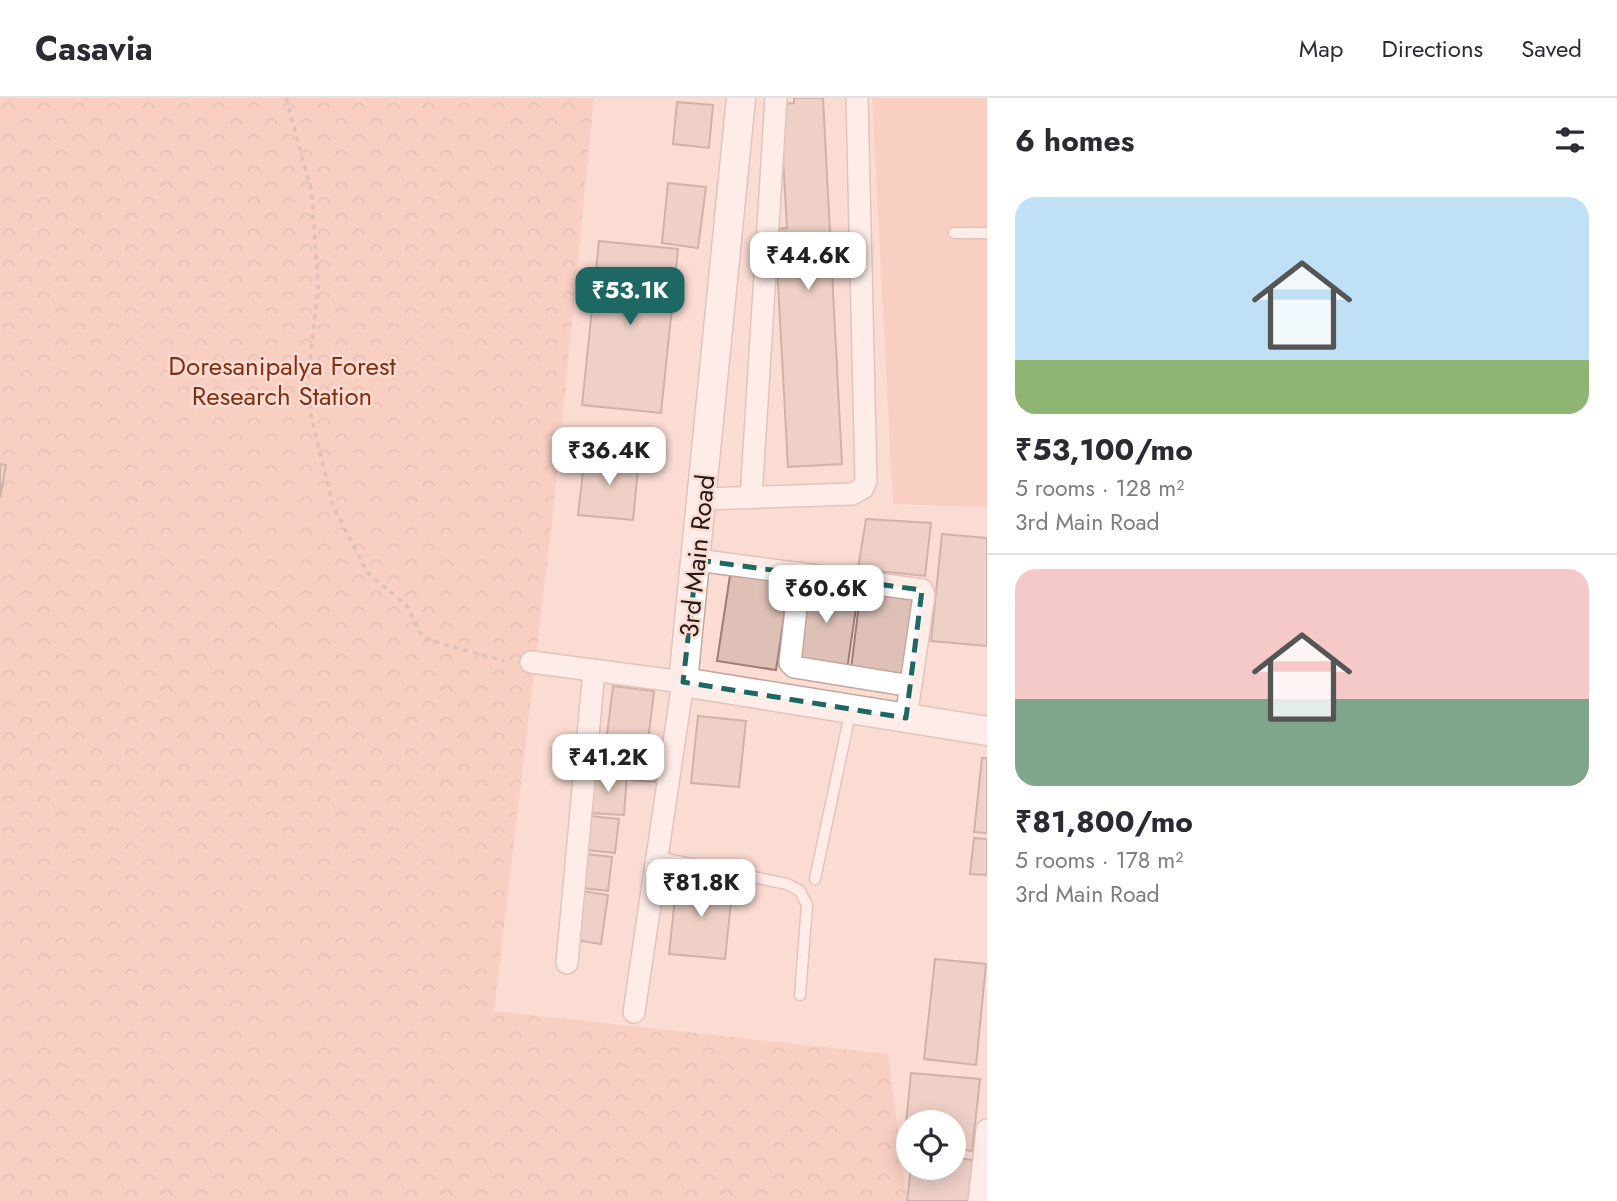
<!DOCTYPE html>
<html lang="en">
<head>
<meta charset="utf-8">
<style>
  :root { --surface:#fff; --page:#f7f7f7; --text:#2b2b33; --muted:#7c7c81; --line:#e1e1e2; --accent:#1d6862 }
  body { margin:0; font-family:Jost,sans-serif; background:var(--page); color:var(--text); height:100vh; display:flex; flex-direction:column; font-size:26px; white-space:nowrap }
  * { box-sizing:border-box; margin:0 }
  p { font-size:23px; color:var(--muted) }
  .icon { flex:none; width:38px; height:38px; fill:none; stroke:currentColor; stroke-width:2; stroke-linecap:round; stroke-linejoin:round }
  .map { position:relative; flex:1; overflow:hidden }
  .details { display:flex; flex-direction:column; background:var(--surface); width:630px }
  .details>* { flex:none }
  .tools { position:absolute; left:896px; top:1012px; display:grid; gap:14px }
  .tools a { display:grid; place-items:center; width:70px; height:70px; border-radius:50%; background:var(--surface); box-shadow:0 4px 18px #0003; font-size:35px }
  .price { position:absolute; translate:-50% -60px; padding:0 16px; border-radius:14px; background:#fff; color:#222; font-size:23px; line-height:46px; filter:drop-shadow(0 2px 4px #0008) }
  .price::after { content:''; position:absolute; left:50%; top:42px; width:21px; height:16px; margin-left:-10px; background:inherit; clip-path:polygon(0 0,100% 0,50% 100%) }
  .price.current { background:var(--accent); color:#fff }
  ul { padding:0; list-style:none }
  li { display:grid; align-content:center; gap:14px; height:371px; padding:0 28px }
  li+li { border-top:2px solid var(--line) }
  li span { display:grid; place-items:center; height:217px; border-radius:21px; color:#555 }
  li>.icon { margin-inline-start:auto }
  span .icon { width:126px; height:126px; fill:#fffc; stroke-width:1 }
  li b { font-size:30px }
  h2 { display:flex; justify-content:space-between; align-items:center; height:84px; padding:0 28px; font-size:30px }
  header { display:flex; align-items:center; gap:42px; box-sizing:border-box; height:98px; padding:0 35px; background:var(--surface); border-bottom:2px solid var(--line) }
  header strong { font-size:33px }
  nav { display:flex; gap:38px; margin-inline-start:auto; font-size:24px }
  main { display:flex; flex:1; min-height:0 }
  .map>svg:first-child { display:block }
  .green { fill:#f6bead }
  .forest { fill:url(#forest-crowns) }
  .building { fill:#dec0b7; stroke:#9b7f77; stroke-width:2 }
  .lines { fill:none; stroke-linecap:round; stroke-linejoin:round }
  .lane-casing { stroke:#c4a69d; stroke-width:13 }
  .street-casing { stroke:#c4a69d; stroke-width:24 }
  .secondary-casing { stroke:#c4a69d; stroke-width:31 }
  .path { stroke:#bba29a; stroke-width:3.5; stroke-dasharray:5 5; stroke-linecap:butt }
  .lane { stroke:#fff; stroke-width:10 }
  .street { stroke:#fff; stroke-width:21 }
  .secondary { stroke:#fff; stroke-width:28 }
  .marked { fill:none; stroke:#1d6862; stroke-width:5; stroke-dasharray:14 9; stroke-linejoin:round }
  .labels { text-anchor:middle; stroke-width:5; stroke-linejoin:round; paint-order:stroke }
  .park-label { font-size:26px; fill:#823117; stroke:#fbdcd3 }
  .street-label { font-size:26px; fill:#261b18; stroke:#fbdcd3 }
</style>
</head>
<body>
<header>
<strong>Casavia</strong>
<nav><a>Map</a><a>Directions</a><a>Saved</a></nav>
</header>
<main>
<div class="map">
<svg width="987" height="1103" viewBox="0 0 987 1103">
  <defs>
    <pattern id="forest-crowns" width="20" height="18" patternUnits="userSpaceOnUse" patternTransform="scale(1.75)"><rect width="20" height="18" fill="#f6bead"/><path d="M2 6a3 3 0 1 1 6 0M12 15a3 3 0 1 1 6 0" fill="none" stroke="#d3a394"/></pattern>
  </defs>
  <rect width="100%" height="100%" fill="#fbdcd3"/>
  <!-- green -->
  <path class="green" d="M872,0H987V409L893,406Z"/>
  <!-- forest -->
  <path class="forest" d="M0,0H594L553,415L494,913L888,956L907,1103H0Z"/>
  <!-- building -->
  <path class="building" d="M794,0H823L842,366L788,369L775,131L787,130L780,6L794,5Z
    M677,4L713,7L709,50L673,46Z
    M668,85L706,89L698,150L662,145Z
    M599,143L678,151L661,315L582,307Z
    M585,356L639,361L633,422L578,417Z
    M0,366L6,367L0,400Z
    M866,421L931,425L925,478L858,471Z
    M942,436L987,440V548L931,543Z
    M731,471L790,480L776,572L717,563Z
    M806,481L859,489L847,572L794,565Z
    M861,490L920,497L910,578L851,571Z
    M613,588L654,593L648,643L607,637Z
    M698,618L746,623L739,689L691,685Z
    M633,644L660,647L656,684L630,682Z
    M982,660H987V735L974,734Z
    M592,674L627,677L624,717L589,715Z
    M590,718L619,721L615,755L587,752Z
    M974,740L987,741V777L970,776Z
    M586,756L612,759L608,793L583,790Z
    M677,781L733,786L725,861L669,856Z
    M582,793L608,797L601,846L575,842Z
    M935,861L986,866L976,967L924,961Z
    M911,975L980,981L972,1053L954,1051V1024H908V1046H904Z
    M954,1060L974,1062L969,1103H907L911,1069H954Z"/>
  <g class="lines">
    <!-- lane casing -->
    <g class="lane-casing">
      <path id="lane" d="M954,135H987
        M657,759L787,786L800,793L807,807L800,897
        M815,781L851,611"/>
    </g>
    <!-- street casing -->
    <g class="street-casing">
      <path id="street" d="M751,400L776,0
        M703,401L852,396L863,390L866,382L857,0
        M697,462L922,492L924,497L906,620
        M800,475L790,565L794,569L911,588
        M531,564L683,584L634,914
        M567,865L594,572
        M979,1103L987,1032"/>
    </g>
    <!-- secondary casing -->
    <g class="secondary-casing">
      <path id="secondary" d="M741,0L683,584L987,633"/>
    </g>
    <!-- path -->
    <path class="path" d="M286,0L312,95L318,190L306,297L333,408L367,474L407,508L423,540L504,563"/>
    <!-- lane -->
    <use href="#lane" class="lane"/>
    <!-- street -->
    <use href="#street" class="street"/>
    <!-- secondary -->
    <use href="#secondary" class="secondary"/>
  </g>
  <!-- marked area -->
  <path d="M0 0H987V1103H0ZM697,462L922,492L906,620L683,584Z" fill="#fbdcd3" fill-opacity=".55" fill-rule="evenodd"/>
  <path class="marked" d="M697,462L922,492L906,620L683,584Z"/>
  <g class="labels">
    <!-- park labels -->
    <g class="park-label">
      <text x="282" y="277">Doresanipalya Forest<tspan x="282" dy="30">Research Station</tspan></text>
    </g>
    <!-- street labels -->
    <g class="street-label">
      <text transform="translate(697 458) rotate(-84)" y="9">3rd Main Road</text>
    </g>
  </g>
</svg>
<div class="tools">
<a><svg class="icon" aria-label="locate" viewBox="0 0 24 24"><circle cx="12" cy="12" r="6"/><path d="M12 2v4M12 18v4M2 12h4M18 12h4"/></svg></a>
</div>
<b class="price" style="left:808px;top:194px">₹44.6K</b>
<b class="price current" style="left:630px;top:229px">₹53.1K</b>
<b class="price" style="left:609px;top:389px">₹36.4K</b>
<b class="price" style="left:826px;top:527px">₹60.6K</b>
<b class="price" style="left:608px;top:696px">₹41.2K</b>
<b class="price" style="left:701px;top:821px">₹81.8K</b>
</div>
<section class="details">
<h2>6 homes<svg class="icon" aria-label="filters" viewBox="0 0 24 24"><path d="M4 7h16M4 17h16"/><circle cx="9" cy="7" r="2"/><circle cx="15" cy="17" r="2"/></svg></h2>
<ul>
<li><span style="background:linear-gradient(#bfe0f5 75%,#8fb573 0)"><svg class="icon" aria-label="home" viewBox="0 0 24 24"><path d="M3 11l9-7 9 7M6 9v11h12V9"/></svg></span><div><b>₹53,100/mo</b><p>5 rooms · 128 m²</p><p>3rd Main Road</p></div></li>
<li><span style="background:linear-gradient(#f6c9c9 60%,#7fa58c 0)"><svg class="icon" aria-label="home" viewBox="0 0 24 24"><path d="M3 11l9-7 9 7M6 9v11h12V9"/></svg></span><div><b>₹81,800/mo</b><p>5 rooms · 178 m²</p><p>3rd Main Road</p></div></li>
</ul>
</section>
</main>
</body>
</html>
